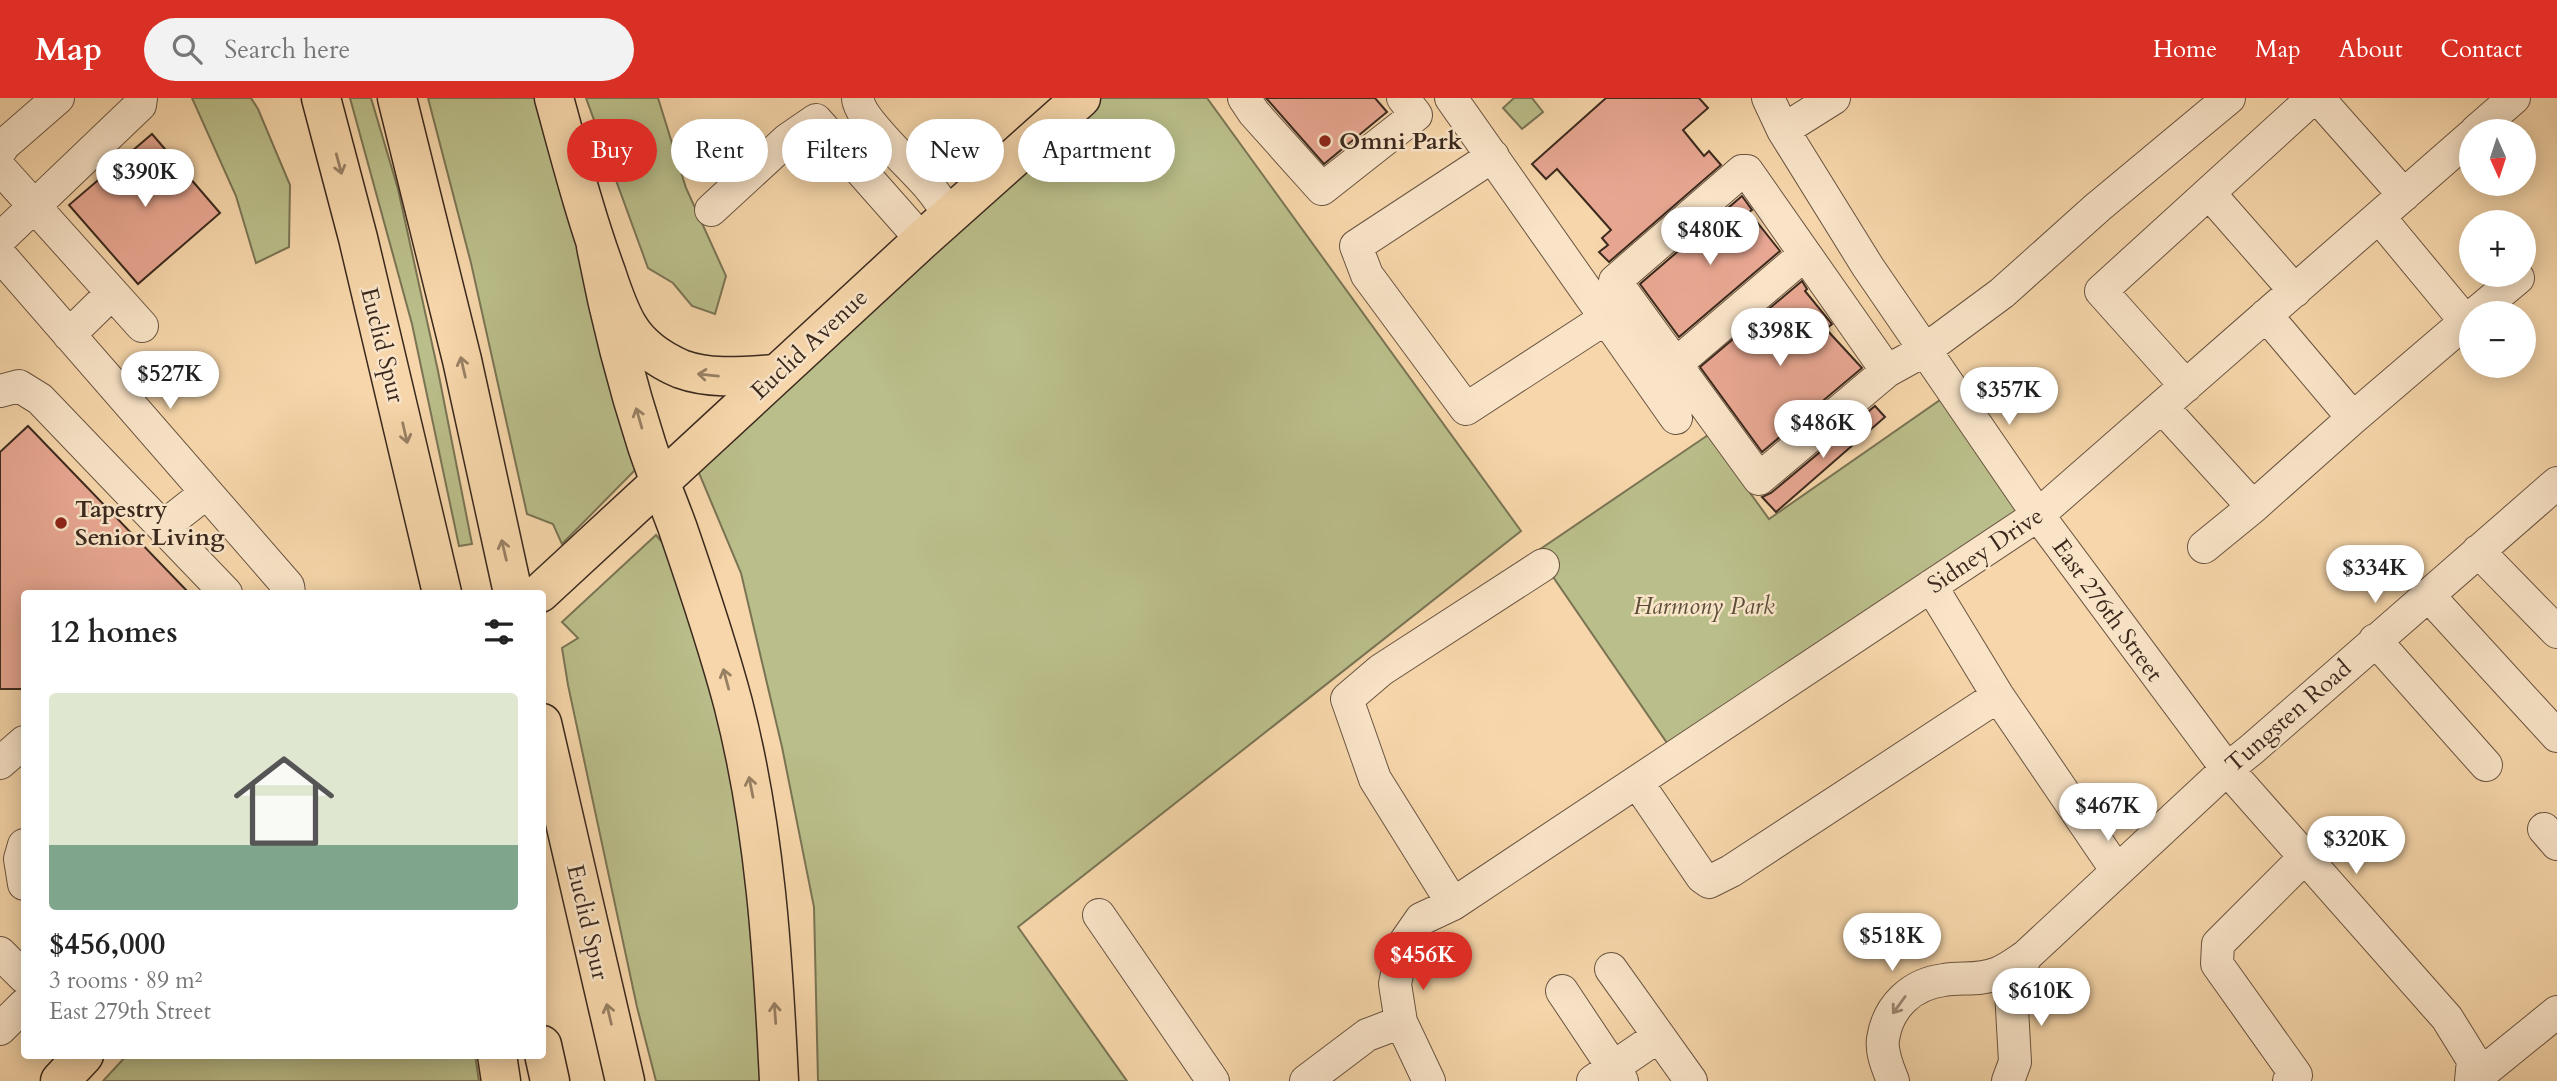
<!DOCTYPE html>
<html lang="en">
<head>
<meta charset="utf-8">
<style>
  :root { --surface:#fff; --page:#f2f2f2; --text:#222; --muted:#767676; --accent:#d93025 }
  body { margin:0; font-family:Cardo,serif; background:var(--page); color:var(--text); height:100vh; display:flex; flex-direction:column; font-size:26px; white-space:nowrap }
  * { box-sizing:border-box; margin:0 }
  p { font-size:23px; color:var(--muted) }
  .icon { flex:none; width:38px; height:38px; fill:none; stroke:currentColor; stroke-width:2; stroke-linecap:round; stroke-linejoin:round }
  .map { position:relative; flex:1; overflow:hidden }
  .panel { position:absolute; left:21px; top:492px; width:525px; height:469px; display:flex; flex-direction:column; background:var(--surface); border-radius:7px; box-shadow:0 4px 18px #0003 }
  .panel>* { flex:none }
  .banner { position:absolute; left:567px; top:21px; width:665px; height:63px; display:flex; gap:14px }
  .needle { width:46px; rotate:177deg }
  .buttons { position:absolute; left:2459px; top:21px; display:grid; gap:14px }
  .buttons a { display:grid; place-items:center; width:77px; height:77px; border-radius:50%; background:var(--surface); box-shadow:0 4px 18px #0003; font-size:35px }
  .price { position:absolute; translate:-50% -60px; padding:0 16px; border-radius:24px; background:#fff; color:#222; font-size:23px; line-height:46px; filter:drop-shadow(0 2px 4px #0008) }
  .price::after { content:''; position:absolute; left:50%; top:42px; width:21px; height:16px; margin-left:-10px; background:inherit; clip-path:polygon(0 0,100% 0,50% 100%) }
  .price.on { background:var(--accent); color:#fff }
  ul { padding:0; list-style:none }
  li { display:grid; align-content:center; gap:14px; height:371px; padding:0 28px }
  li span { display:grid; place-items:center; height:217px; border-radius:7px; color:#555 }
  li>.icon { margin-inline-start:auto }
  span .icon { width:126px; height:126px; fill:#fffc; stroke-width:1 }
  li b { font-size:30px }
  h2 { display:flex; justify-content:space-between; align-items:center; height:84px; padding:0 28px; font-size:30px }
  .pill { padding:0 24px; border-radius:32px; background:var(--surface); box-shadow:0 4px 18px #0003; font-size:24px; line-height:63px }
  .pill.on { background:var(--accent); color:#fff }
  header { display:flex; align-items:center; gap:42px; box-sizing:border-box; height:98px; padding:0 35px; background:var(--accent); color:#fff }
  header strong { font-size:33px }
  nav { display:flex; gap:38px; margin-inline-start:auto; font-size:24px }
  .search { width:490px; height:63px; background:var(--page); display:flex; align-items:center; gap:18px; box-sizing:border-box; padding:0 24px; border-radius:38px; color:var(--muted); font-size:26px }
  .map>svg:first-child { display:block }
  .green { fill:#babe8a; stroke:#7a7454; stroke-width:2 }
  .building { fill:#e8a792; stroke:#3b291e; stroke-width:2 }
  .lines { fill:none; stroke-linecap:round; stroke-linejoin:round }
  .minor-casing { stroke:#6a5441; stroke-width:34 }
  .major-casing { stroke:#3b291e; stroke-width:41 }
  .highway-casing { stroke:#3b291e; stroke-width:41 }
  .minor { stroke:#f9e4c8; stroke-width:32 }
  .major { stroke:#f6d6aa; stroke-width:38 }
  .highway { stroke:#f6d6aa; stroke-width:38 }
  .oneway { stroke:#988064 }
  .oneway2 { stroke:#9a8673 }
  .poi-dot { fill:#8f2418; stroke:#f9e4c8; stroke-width:2.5 }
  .labels { text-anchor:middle; stroke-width:5; stroke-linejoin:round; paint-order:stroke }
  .poi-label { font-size:24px; font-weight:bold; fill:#3b291e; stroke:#f9e4c8; text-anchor:start }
  .street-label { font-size:24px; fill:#3b291e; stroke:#f9e4c8 }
  .park-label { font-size:24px; font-style:italic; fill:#5b4e39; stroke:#f9e4c8 }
</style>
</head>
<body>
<header>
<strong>Map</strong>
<div class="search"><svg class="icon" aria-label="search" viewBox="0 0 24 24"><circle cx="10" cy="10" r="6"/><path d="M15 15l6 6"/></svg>Search here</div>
<nav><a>Home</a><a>Map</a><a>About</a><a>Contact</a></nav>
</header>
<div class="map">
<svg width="2557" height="983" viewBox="0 0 2557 983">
  <rect width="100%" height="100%" fill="#f6d6aa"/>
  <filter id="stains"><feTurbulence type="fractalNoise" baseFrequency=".00286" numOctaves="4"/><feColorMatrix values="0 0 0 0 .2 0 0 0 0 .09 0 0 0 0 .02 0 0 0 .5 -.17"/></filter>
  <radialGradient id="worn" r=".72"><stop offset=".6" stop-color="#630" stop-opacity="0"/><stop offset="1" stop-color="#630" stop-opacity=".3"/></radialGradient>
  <!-- green -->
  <path class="green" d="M192,0H251L258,11L290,87L289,149L256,165L236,98Z
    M350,0H371L398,91L438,273L472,446L459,448L412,226Z
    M428,0H536L640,367L562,446L553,426L527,416L471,165Z
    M586,0H658L686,90L726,178L715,216L692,208L673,185L648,170Z
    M1081,0H1207L1521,433L1018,829L1127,983H818L814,809L782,649L741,475L691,356Z
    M1514,0H1532L1543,14L1522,31L1503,10Z
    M1953,293L2038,417L1676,658L1536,454L1708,337L1769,421Z
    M656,437L668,451L707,569L741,703L765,983H656L637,909L568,587L562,550L578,540L562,524Z
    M127,957H475L479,983H103Z"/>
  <!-- building -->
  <path class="building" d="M1266,0H1375L1387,14L1324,66Z
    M1606,0H1699L1708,10L1683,32L1704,58L1709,53L1721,67L1609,164L1599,154L1608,147L1602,140L1611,132L1557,71L1546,81L1532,66Z
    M152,36L220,115L138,186L69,107Z
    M1742,98L1752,112L1749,114L1780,153L1679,239L1640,186Z
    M1802,183L1807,191L1805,193L1832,226L1826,231L1862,270L1762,354L1700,269Z
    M1875,308L1885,319L1776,414L1762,399L1771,395Z
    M28,328L189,495H24V591H0V354Z"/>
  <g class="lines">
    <!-- minor casing -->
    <g class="minor-casing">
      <path id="minor" d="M858,0C858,21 915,71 930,90C937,98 943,108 950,117
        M1244,0L1254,15L1322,91L1416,17L1403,0
        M1451,0L1676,320
        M1768,0L1783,32L1868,169L2038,417L2227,671L2447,920L2473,962L2471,983
        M2318,0L2404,97
        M1783,32L1834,0
        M2476,33L2514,0
        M0,53L4,47L58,0
        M1493,58L1356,148L1367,177L1466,311L1606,220
        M0,70L142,228
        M2209,95L2295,193
        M711,112L787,42L816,22L922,142
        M2379,119L2466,224
        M0,141L140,7L141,0
        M0,157L288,488L289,495
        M2476,215L2518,180
        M69,237L112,195
        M1676,266L1805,156
        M1887,273L1747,73H1742L1615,183L1759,381L1887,273L1925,252L2002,195L2098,109L2229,0
        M2186,288L2101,193L2313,0
        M0,293L19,288L40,301L226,495
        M2162,309L2253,409L2204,449
        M2353,320L2471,219
        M2253,409L2353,320L2266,217
        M163,429L206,395
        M2478,453L2557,534
        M1931,488L1998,598
        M2428,497L2557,638
        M2375,542L2486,667
        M0,665L24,644
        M1637,684L1702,779L1709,784L1731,773L1998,598L2117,773
        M2544,731L2557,746
        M24,747L20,761L24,786
        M1453,806L1375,681L1347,601L1381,572L1543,467
        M1099,817L1213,983
        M0,855L24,879
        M1611,871L1691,983
        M1562,893L1622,983
        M0,931L24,907
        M1306,983L1367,937L1401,924
        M1429,983L1401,924L1395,886L1403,847L1421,821L1453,806L2038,417L2471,38
        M1593,983L1659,938
        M1893,983C1888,970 1881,955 1883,941C1888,908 1912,886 1944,882C1962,879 1981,883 1998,875C2008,871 2017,864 2026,858L2227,671L2251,652L2557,385
        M2008,983L2015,964L2011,893L2026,858
        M2289,983L2296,977L2217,866L2218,846L2305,759
        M2472,983L2557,914"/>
    </g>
    <!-- major casing -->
    <g class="major-casing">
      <path id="major" d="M540,495L922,142L1081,0
        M60,983L84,957"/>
    </g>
    <!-- highway casing -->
    <g class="highway-casing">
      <path id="highway" d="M321,0L358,140L442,495
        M397,0L462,262L513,495
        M554,0C570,58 585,117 606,174C612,192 618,211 628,228C640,248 660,262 681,271C711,282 745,278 776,276
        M596,148C609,216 626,283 647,348C656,375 667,401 677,428C697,486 717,545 733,605C765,729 773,856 779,983
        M542,625L625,983
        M542,947L550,983
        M497,957L501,983"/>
    </g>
    <!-- minor -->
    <use href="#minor" class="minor"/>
    <!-- major -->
    <use href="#major" class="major"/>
    <!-- highway -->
    <use href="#highway" class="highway"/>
  </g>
  <!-- one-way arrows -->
  <defs><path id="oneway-shaft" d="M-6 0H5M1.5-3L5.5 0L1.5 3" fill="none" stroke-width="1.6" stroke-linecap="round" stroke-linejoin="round" transform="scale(1.75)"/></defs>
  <g class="oneway">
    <use href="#oneway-shaft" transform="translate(339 66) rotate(75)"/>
    <use href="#oneway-shaft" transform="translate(463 269) rotate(-103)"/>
    <use href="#oneway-shaft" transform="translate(708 277) rotate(-174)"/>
    <use href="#oneway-shaft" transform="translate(639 320) rotate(-106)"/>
    <use href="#oneway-shaft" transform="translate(405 335) rotate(77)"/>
    <use href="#oneway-shaft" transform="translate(504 452) rotate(-103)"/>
    <use href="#oneway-shaft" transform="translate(726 581) rotate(-105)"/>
    <use href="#oneway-shaft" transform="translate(751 689) rotate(-101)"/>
    <use href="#oneway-shaft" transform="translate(775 915) rotate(-94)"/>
    <use href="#oneway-shaft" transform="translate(609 916) rotate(-103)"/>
  </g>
  <use class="oneway2" href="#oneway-shaft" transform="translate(1899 907) rotate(126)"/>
  <!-- markers -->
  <g class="poi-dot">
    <circle cx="1325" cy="43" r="7"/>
    <circle cx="61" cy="425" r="7"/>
  </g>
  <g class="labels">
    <!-- poi labels -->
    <g class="poi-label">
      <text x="1339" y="51">Omni Park</text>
      <text x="75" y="419">Tapestry<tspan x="75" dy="28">Senior Living</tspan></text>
    </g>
    <!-- street labels -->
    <g class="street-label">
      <text transform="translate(809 246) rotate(-43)" y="8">Euclid Avenue</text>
      <text transform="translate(383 247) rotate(76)" y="8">Euclid Spur</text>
      <text transform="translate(1985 452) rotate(-34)" y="8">Sidney Drive</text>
      <text transform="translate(2108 512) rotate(54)" y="8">East 276th Street</text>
      <text transform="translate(2288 618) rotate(-41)" y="8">Tungsten Road</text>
      <text transform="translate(588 824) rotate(77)" y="8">Euclid Spur</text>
    </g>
    <!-- park labels -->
    <g class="park-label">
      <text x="1704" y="516">Harmony Park</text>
    </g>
  </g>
  <rect width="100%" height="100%" filter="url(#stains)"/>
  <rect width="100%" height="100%" fill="url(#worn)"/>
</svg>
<div class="buttons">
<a><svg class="needle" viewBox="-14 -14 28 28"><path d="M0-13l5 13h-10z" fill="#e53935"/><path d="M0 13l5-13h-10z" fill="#767676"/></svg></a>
<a>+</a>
<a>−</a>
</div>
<b class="price" style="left:145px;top:111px">$390K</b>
<b class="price" style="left:1710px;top:169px">$480K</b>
<b class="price" style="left:1780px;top:270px">$398K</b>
<b class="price" style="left:170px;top:313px">$527K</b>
<b class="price" style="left:2009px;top:329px">$357K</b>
<b class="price" style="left:1823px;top:362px">$486K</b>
<b class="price" style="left:2375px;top:507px">$334K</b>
<b class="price" style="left:2108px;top:745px">$467K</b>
<b class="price" style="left:2356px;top:778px">$320K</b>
<b class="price" style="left:1892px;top:875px">$518K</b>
<b class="price on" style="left:1423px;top:894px">$456K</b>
<b class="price" style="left:2041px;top:930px">$610K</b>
<div class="banner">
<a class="pill on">Buy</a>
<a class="pill">Rent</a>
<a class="pill">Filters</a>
<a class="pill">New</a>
<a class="pill">Apartment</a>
</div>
<section class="panel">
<h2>12 homes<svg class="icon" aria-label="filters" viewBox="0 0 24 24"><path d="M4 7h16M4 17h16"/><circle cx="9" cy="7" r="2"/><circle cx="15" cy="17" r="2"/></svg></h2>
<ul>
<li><span style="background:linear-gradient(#dfe7d0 70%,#7fa58c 0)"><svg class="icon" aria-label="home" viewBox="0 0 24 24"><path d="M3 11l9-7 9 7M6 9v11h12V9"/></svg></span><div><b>$456,000</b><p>3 rooms · 89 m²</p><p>East 279th Street</p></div></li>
</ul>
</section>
</div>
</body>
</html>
